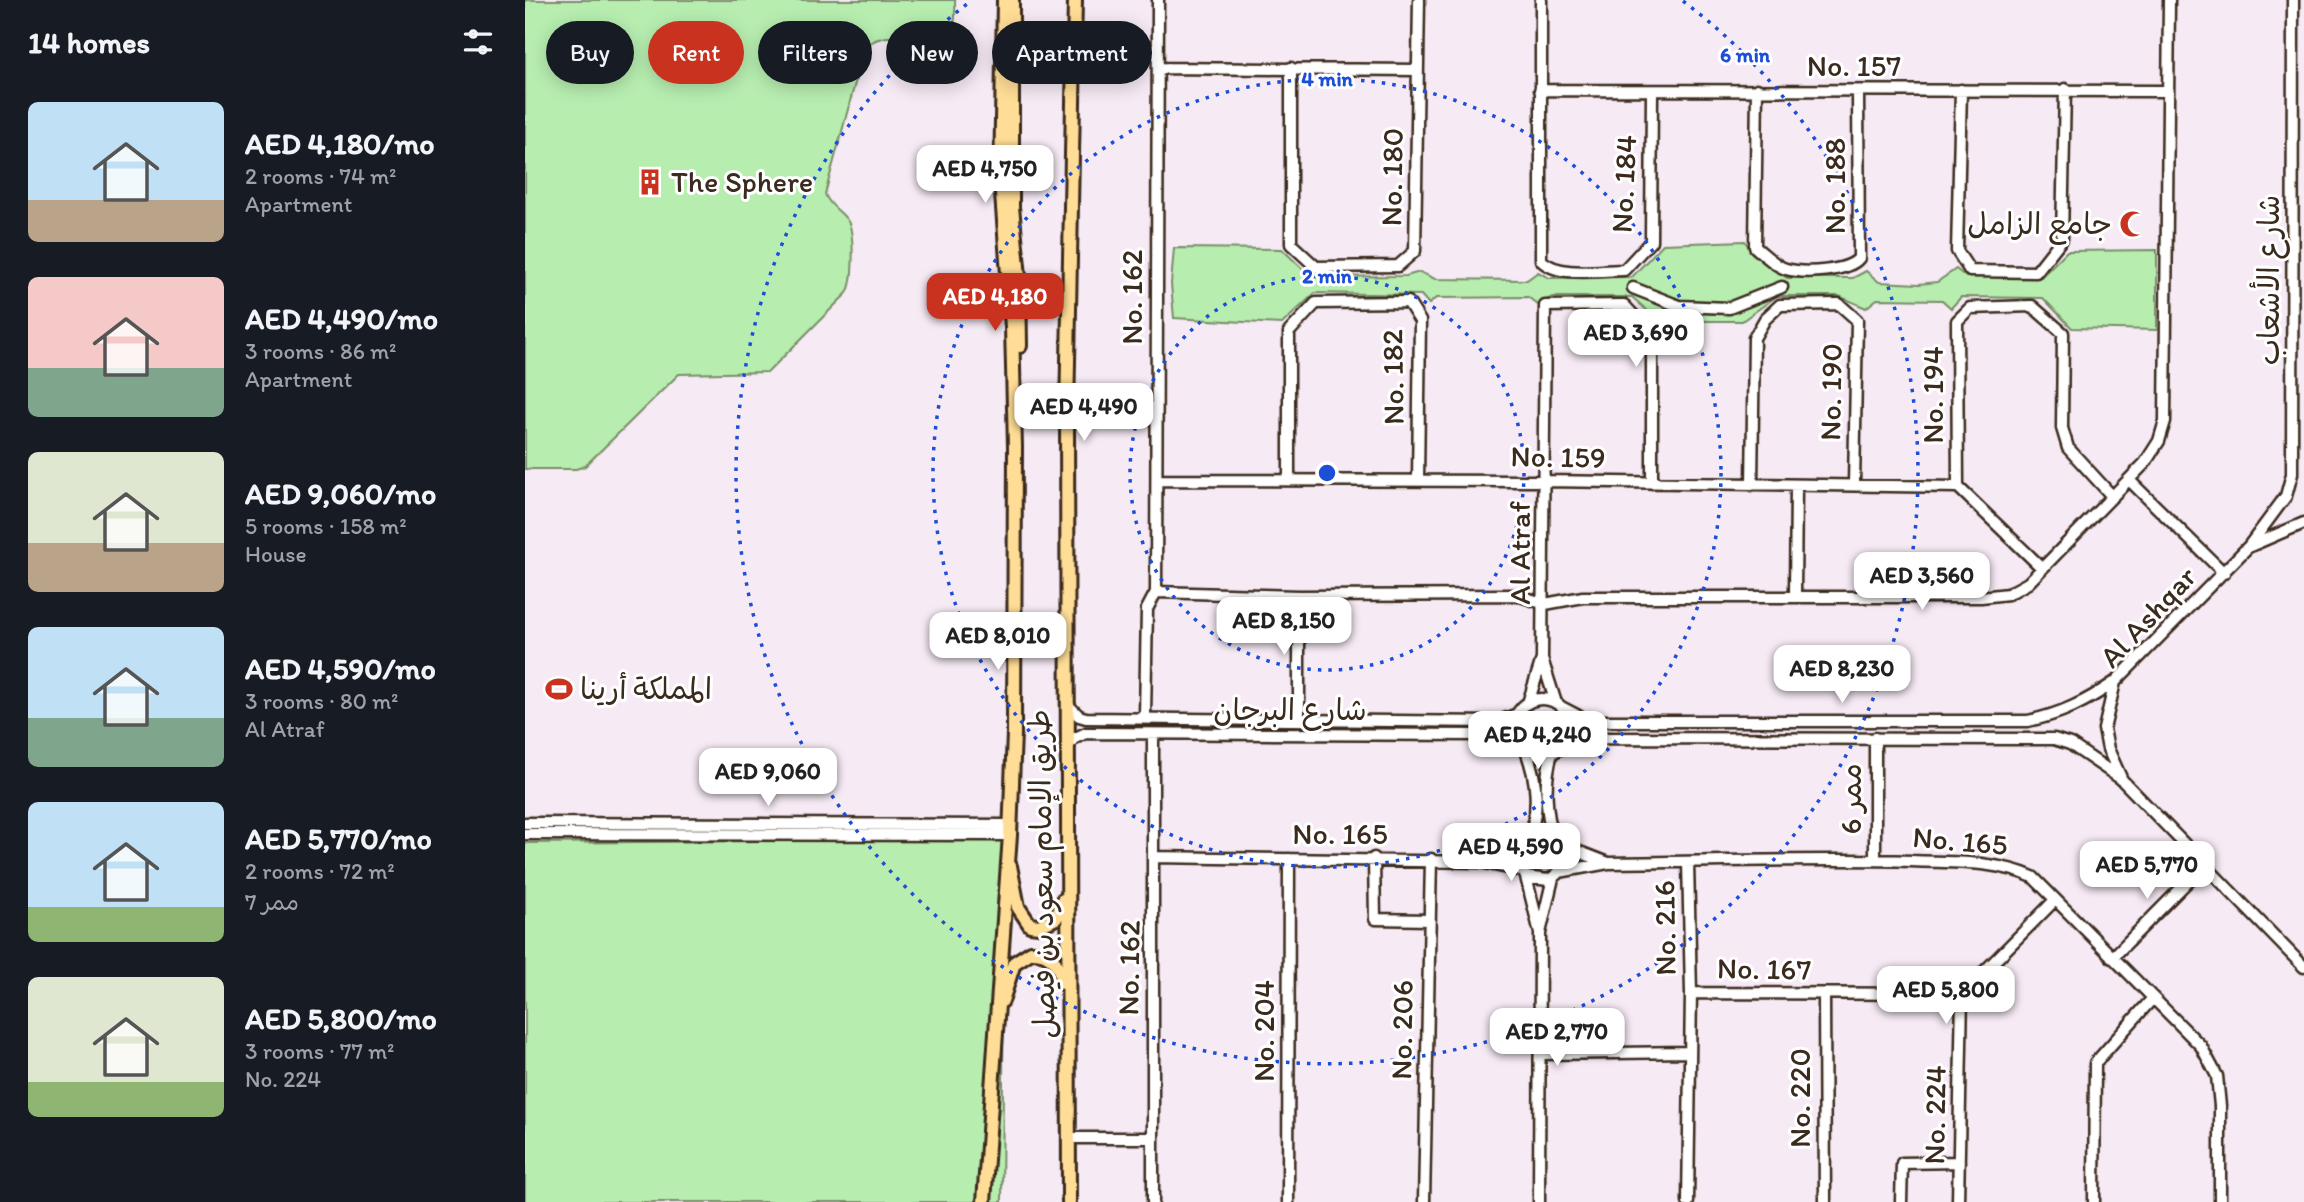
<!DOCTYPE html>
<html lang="en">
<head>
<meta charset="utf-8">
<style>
  :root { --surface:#171b24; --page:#20242c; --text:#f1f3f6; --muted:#9ea1a6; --accent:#c8321e }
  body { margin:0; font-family:Itim,"Playpen Sans Arabic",sans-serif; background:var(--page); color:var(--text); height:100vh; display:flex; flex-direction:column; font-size:26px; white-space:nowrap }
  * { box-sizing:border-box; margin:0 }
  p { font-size:23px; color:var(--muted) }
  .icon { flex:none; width:38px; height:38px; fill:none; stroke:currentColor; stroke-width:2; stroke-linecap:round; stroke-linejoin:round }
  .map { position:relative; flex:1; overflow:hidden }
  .drawer { display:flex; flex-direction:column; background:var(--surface); width:525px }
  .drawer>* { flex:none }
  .hud { position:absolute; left:21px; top:21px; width:665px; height:63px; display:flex; gap:14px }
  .price { position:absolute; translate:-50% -60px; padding:0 16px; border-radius:14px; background:#fff; color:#222; font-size:23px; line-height:46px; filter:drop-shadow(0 2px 4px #0008) }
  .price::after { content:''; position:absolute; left:50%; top:42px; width:21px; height:16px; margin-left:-10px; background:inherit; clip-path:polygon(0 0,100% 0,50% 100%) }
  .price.active { background:var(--accent); color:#fff }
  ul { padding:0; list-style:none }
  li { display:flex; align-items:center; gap:21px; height:175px; padding:0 28px }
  li span { display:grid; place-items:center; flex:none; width:196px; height:140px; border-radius:10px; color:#555 }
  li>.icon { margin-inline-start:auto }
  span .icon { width:84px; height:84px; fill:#fffc; stroke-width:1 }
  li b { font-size:30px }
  h2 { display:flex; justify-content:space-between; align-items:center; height:84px; padding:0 28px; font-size:30px }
  .chip { padding:0 24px; border-radius:32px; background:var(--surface); box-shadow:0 4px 18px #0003; font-size:24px; line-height:63px }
  .chip.active { background:var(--accent); color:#fff }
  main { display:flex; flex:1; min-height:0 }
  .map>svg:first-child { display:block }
  .green { fill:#b7eeb0; stroke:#798c67; stroke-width:2 }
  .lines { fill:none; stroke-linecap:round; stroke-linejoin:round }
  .minor-casing { stroke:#3b2a1e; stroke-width:15 }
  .major-casing { stroke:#3b2a1e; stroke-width:18 }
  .minor { stroke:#fff; stroke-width:10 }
  .major { stroke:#ffdd96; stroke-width:12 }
  .ring { fill:none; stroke:#1d4ed8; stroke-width:3.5; stroke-dasharray:3.5 7 }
  .labels { text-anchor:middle; stroke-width:6; stroke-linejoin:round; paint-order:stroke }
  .street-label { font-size:30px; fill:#3b2a1e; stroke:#fff }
  .poi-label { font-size:30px; fill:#3b2a1e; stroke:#fff; text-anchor:start }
  .centre { fill:#1d4ed8; stroke:#fff; stroke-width:3.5 }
  .ring-label { font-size:21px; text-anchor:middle; font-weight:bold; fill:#1d4ed8; stroke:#fff; stroke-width:6; stroke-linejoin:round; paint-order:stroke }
</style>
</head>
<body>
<main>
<section class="drawer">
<h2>14 homes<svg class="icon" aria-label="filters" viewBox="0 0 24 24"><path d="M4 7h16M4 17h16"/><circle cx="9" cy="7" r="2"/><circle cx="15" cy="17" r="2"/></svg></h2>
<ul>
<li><span style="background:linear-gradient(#bfe0f5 70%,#b9a48a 0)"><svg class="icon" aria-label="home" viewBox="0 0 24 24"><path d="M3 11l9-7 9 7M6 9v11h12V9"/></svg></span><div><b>AED 4,180/mo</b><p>2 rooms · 74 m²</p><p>Apartment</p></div></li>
<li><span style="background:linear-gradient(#f6c9c9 65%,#7fa58c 0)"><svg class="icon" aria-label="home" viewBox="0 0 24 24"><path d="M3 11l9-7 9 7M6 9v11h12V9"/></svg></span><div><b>AED 4,490/mo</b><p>3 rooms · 86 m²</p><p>Apartment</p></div></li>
<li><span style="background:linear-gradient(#dfe7d0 65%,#b9a48a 0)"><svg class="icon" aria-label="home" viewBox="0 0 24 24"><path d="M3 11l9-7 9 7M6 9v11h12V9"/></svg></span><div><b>AED 9,060/mo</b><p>5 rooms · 158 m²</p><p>House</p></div></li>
<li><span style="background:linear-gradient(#bfe0f5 65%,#7fa58c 0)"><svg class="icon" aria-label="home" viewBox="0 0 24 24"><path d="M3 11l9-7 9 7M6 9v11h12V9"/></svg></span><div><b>AED 4,590/mo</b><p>3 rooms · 80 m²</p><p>Al Atraf</p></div></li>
<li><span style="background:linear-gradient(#bfe0f5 75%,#8fb573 0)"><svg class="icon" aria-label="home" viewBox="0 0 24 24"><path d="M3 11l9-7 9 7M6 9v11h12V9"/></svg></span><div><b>AED 5,770/mo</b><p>2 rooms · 72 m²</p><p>ممر 7</p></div></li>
<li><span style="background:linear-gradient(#dfe7d0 75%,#8fb573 0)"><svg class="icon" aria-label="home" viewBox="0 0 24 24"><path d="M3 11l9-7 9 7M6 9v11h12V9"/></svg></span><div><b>AED 5,800/mo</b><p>3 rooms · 77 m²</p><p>No. 224</p></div></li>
</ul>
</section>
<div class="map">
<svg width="1779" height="1202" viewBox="0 0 1779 1202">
  <rect width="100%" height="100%" fill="#f6eaf5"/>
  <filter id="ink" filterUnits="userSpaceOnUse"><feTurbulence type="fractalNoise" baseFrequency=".0143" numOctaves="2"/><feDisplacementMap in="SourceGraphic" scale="14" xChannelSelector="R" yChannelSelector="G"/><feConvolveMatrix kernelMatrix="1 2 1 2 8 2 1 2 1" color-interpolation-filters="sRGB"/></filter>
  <g filter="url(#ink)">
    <!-- green -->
    <path class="green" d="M0,0H430C430,7 431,16 429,23C420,55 355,20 339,50L300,194C304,206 315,210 322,220C330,230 329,282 322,293L243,372L154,374L60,466L51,469H0Z
      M1220,241L1227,253L1262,278H1328L1341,271L1354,282L1394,284L1412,282L1431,269L1441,277H1516L1542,251L1632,250V330L1547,328L1518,298L1436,297L1426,308L1417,300L1352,299L1341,308L1314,296H1252L1217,321H1134L1107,297H1027L1013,305L1003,297L911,298L904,304L896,295L790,293L757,324L649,318L646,284L649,248L757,249L786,277L881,276L895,272L910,279L1002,280L1013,272L1024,278L1107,277L1138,244Z
      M381,840L480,841L477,1202H0V843Z"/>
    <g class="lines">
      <!-- minor casing -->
      <g class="minor-casing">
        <path id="minor" d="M1016,0V260C1033,278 1076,270 1099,270L1126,241L1127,91
          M634,68L893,70
          M766,68V244L791,267L873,266L890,251L894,0
          M1232,89L1230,247C1239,254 1250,266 1261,269C1279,274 1323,272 1334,258L1333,91
          M1015,90L1643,91
          M1436,90L1432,251L1445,271L1511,272L1537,239L1540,89
          M1108,288L1154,306L1204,308L1257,287
          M764,479V332L791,303L883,302L895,321L893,481
          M633,480L1020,481L1433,487
          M1604,480L1699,573
          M1227,485L1229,338L1240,319L1255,305L1314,304L1332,320L1329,485
          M1779,523L1723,547L1590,682L1579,729L1583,749L1597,780L1779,967
          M1724,546L1761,496L1767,474L1768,0
          M1517,568L1433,487L1432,321L1445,308L1507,306L1538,333L1537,428L1543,448L1587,496
          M631,592L774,596L992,595L1020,604L1058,597H1456L1483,594L1503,583L1620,463L1634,441L1640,421L1644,0
          M774,596V718
          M1270,596L1271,485
          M1017,659L1020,306L1099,305L1127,335V483
          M989 727a28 28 0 1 1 56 0a28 28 0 1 1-56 0Z
          M1003,703L1017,659L1031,703
          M542,704L554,716L561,718L972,722L995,713
          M1038,708L1061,720L1074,721H1503C1536,714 1561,702 1590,682
          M620,716L622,609L631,592L633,0
          M1350,738V860
          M543,747L548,739L561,733L954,735L980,738L995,745
          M1031,750L1071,738L1529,739L1545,744L1595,778
          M1001,751C1012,779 1015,811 1003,840
          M1027,753C1019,780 1020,812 1029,838
          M0,823L486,825
          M0,834L485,835
          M1034,844C1043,859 1038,873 1023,880L1001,877C985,848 1009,820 1034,844L1083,863L1034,872
          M629,857L955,862L997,847
          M849,858L850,919L904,920
          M955,862L997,871
          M1083,863C1184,862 1286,858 1387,861C1428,863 1470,860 1508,877L1676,1046L1692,1076L1695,1106V1202
          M1001,877L1015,933L1028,878
          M1587,958L1679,865
          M1166,993L1437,994
          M1299,994L1300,1202
          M1017,1054L1163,1052
          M545,1138H627
          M628,1202V735
          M763,1202L764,859
          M899,1202L906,859
          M1014,1202L1015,933
          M1163,1202L1166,993L1163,862
          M1376,1202L1377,1163L1434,1162
          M1433,1202L1437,994L1530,900
          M1569,1202L1570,1063L1627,999"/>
      </g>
      <!-- major casing -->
      <g class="major-casing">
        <path id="major" d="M487,0V207L494,276L495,346
          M485,866L493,907L505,925L514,926L531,918L538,900
          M477,1001L489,963L506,952C527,951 534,965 538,983
          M459,1202L485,835L489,733L490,447L487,327L476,181L479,0
          M544,1202L542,413L550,0"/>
      </g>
      <!-- minor -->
      <use href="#minor" class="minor"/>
      <!-- major -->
      <use href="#major" class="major"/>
    </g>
  </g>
  <!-- distance rings -->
  <g class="ring">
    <circle cx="802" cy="473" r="197"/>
    <circle cx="802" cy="473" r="394"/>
    <path d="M1158 1A591 591 0 1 1 446 1"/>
  </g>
  <!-- icons -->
  <defs>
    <g id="building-bare" transform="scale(2.1)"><path d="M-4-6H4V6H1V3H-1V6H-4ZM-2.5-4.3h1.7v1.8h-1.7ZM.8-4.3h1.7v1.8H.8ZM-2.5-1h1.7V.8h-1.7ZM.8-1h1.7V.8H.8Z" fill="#c8321e" stroke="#fff" stroke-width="2.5" paint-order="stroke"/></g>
    <g id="mosque-bare" transform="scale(2.1)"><path d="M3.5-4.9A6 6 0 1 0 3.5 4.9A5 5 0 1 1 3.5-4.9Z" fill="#c8321e" stroke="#fff" stroke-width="2.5" paint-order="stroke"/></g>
    <g id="stadium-bare" transform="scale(2.1)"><path d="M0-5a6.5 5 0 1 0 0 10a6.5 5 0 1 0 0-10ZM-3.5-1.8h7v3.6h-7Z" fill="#c8321e" stroke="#fff" stroke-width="2.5" paint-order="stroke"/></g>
  </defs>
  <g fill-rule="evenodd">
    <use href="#building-bare" x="125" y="182"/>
    <use href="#mosque-bare" x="1608" y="224"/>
    <use href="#stadium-bare" x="34" y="689"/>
  </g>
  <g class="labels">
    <!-- street labels -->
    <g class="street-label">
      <text x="1329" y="76">No. 157</text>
      <text transform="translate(867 177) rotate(-89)" y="10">No. 180</text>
      <text transform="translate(1099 184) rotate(-87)" y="10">No. 184</text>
      <text transform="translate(1310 186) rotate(-90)" y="10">No. 188</text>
      <text transform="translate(1744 280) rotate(-90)" y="10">شارع الأشعاب</text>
      <text transform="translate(607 297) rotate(-90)" y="10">No. 162</text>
      <text transform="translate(868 377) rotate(-91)" y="10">No. 182</text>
      <text transform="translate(1306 392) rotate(-89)" y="10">No. 190</text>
      <text transform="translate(1408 395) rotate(-90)" y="10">No. 194</text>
      <text transform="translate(1033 457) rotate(1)" y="10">No. 159</text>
      <text transform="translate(995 553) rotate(-90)" y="10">Al Atraf</text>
      <text transform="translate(1623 617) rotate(-47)" y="10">Al Ashqar</text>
      <text x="765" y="720">شارع البرجان</text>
      <text transform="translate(1326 799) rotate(-90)" y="10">ممر 6</text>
      <text x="815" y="844">No. 165</text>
      <text transform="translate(1435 841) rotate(5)" y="10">No. 165</text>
      <text transform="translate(517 874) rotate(-91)" y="10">طريق الإمام سعود بن فيصل</text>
      <text transform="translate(1140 928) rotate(-91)" y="10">No. 216</text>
      <text transform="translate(604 968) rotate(-89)" y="10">No. 162</text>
      <text transform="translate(1239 969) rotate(1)" y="10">No. 167</text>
      <text transform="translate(877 1030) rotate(-89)" y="10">No. 206</text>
      <text transform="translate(739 1031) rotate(-90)" y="10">No. 204</text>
      <text transform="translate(1275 1098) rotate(-90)" y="10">No. 220</text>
      <text transform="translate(1410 1115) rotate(-89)" y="10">No. 224</text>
    </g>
    <!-- poi labels -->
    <g class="poi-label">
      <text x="146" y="192">The Sphere</text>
      <text x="1587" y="234" text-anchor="end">جامع الزامل</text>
      <text x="55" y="699">المملكة أرينا</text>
    </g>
  </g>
  <circle cx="802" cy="473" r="10" class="centre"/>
  <g class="ring-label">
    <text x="1220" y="62">6 min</text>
    <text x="802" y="86">4 min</text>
    <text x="802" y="283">2 min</text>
  </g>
</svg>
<b class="price" style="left:460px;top:205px">AED 4,750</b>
<b class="price active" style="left:470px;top:333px">AED 4,180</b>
<b class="price" style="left:1111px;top:369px">AED 3,690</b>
<b class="price" style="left:559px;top:443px">AED 4,490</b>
<b class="price" style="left:1397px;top:612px">AED 3,560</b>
<b class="price" style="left:759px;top:657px">AED 8,150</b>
<b class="price" style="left:473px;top:672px">AED 8,010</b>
<b class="price" style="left:1317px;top:705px">AED 8,230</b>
<b class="price" style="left:1013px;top:771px">AED 4,240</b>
<b class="price" style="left:243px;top:808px">AED 9,060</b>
<b class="price" style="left:986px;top:883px">AED 4,590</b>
<b class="price" style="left:1622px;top:901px">AED 5,770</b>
<b class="price" style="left:1421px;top:1026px">AED 5,800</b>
<b class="price" style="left:1032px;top:1068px">AED 2,770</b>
<div class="hud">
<a class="chip">Buy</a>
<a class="chip active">Rent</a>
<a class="chip">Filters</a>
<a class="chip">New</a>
<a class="chip">Apartment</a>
</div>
</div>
</main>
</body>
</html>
